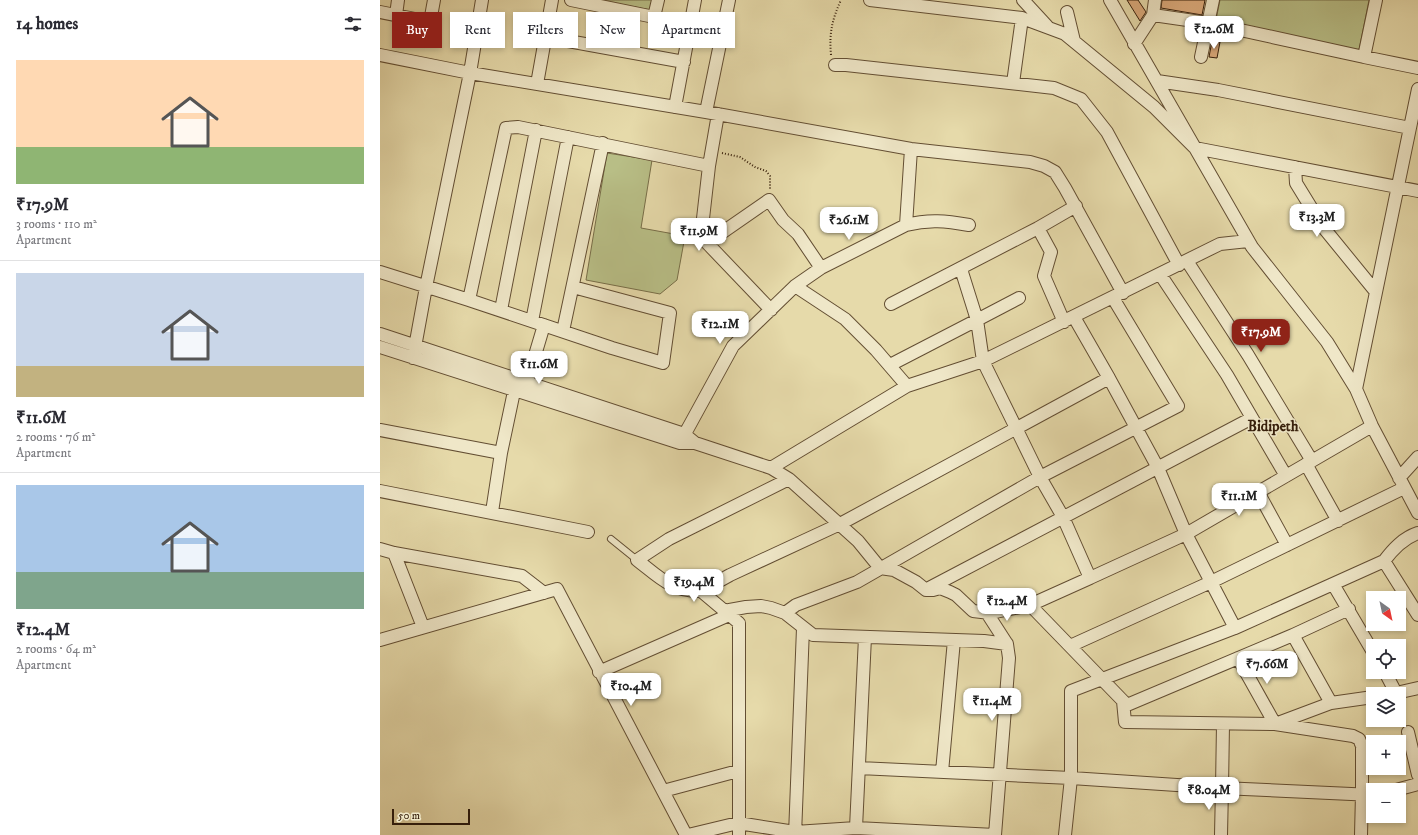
<!DOCTYPE html>
<html lang="en">
<head>
<meta charset="utf-8">
<style>
  :root { --surface:#fff; --page:#f2f2f3; --text:#2b2b33; --muted:#7c7c81; --line:#e1e1e2; --accent:#8f2418 }
  body { margin:0; font-family:"IM FELL DW Pica",serif; background:var(--page); color:var(--text); height:100vh; display:flex; flex-direction:column; font-size:15px; white-space:nowrap }
  * { box-sizing:border-box; margin:0 }
  p { font-size:13px; color:var(--muted) }
  .icon { flex:none; width:22px; height:22px; fill:none; stroke:currentColor; stroke-width:2; stroke-linecap:round; stroke-linejoin:round }
  .map { position:relative; flex:1; overflow:hidden }
  .details { display:flex; flex-direction:column; background:var(--surface); width:380px }
  .details>* { flex:none }
  .hud { position:absolute; left:12px; top:12px; width:380px; height:36px; display:flex; gap:8px }
  .needle { width:26px; rotate:147deg }
  .controls { position:absolute; left:986px; top:591px; display:grid; gap:8px }
  .controls a { display:grid; place-items:center; width:40px; height:40px; border-radius:0px; background:var(--surface); box-shadow:0 2px 6px #0003; font-size:20px }
  .scale { position:absolute; left:12px; bottom:10px; width:78px; box-sizing:border-box; padding-left:4px; border:2px solid #371f0b; border-top:0; font-size:11px; line-height:14px; white-space:nowrap; color:#371f0b; -webkit-text-stroke:3px #efe7c8; paint-order:stroke }
  .price { position:absolute; translate:-50% -34px; padding:0 9px; border-radius:8px; background:#fff; color:#222; font-size:13px; line-height:26px; filter:drop-shadow(0 1px 2px #0008) }
  .price::after { content:''; position:absolute; left:50%; top:24px; width:12px; height:9px; margin-left:-6px; background:inherit; clip-path:polygon(0 0,100% 0,50% 100%) }
  .price.current { background:var(--accent); color:#fff }
  ul { padding:0; list-style:none }
  li { display:grid; align-content:center; gap:8px; height:212px; padding:0 16px }
  li+li { border-top:1px solid var(--line) }
  li span { display:grid; place-items:center; height:124px; border-radius:0px; color:#555 }
  li>.icon { margin-inline-start:auto }
  span .icon { width:72px; height:72px; fill:#fffc; stroke-width:1 }
  li b { font-size:17px }
  h2 { display:flex; justify-content:space-between; align-items:center; height:48px; padding:0 16px; font-size:17px }
  .tag { padding:0 14px; border-radius:0px; background:var(--surface); box-shadow:0 2px 6px #0003; font-size:14px; line-height:36px }
  .tag.current { background:var(--accent); color:#fff }
  main { display:flex; flex:1; min-height:0 }
  .map>svg:first-child { display:block }
  .green { fill:#b8be86; stroke:#786e48 }
  .building { fill:#dbaa7b; stroke:#371f0b }
  .lines { fill:none; stroke-linecap:round; stroke-linejoin:round }
  .service-casing { stroke:#634e33; stroke-width:8 }
  .minor-casing { stroke:#634e33; stroke-width:14 }
  .path { stroke:#371f0b; stroke-width:2; stroke-dasharray:1 2; stroke-linecap:butt }
  .service { stroke:#efe7c8; stroke-width:6 }
  .minor { stroke:#efe7c8; stroke-width:12 }
  .labels { text-anchor:middle; stroke-width:3; stroke-linejoin:round; paint-order:stroke }
  .neighbourhood-label { font-size:15px; font-weight:bold; fill:#371f0b; stroke:#efe7c8 }
</style>
</head>
<body>
<main>
<section class="details">
<h2>14 homes<svg class="icon" aria-label="filters" viewBox="0 0 24 24"><path d="M4 7h16M4 17h16"/><circle cx="9" cy="7" r="2"/><circle cx="15" cy="17" r="2"/></svg></h2>
<ul>
<li><span style="background:linear-gradient(#ffd9b3 70%,#8fb573 0)"><svg class="icon" aria-label="home" viewBox="0 0 24 24"><path d="M3 11l9-7 9 7M6 9v11h12V9"/></svg></span><div><b>₹17.9M</b><p>3 rooms · 110 m²</p><p>Apartment</p></div></li>
<li><span style="background:linear-gradient(#c9d6e8 75%,#c2b280 0)"><svg class="icon" aria-label="home" viewBox="0 0 24 24"><path d="M3 11l9-7 9 7M6 9v11h12V9"/></svg></span><div><b>₹11.6M</b><p>2 rooms · 76 m²</p><p>Apartment</p></div></li>
<li><span style="background:linear-gradient(#a9c7e8 70%,#7fa58c 0)"><svg class="icon" aria-label="home" viewBox="0 0 24 24"><path d="M3 11l9-7 9 7M6 9v11h12V9"/></svg></span><div><b>₹12.4M</b><p>2 rooms · 64 m²</p><p>Apartment</p></div></li>
</ul>
</section>
<div class="map">
<svg width="1038" height="835" viewBox="0 0 1038 835">
  <rect width="100%" height="100%" fill="#e6daaa"/>
  <filter id="stains"><feTurbulence type="fractalNoise" baseFrequency=".005" numOctaves="4"/><feColorMatrix values="0 0 0 0 .2 0 0 0 0 .09 0 0 0 0 .02 0 0 0 .5 -.17"/></filter>
  <radialGradient id="worn" r=".72"><stop offset=".6" stop-color="#630" stop-opacity="0"/><stop offset="1" stop-color="#630" stop-opacity=".3"/></radialGradient>
  <!-- green -->
  <path class="green" d="M217,0H272L271,10Z
    M840,0H989L979,50L836,20Z
    M227,153L272,160L261,228L305,236L297,280L280,294L206,280Z"/>
  <!-- building -->
  <path class="building" d="M747,0H758L766,12L760,21Z
    M782,0H825L822,15L781,8Z
    M832,41L840,42L837,58L829,57Z"/>
  <g class="lines">
    <!-- service casing -->
    <g class="service-casing">
      <path id="service" d="M231,539L257,560"/>
    </g>
    <!-- minor casing -->
    <g class="minor-casing">
      <path id="minor" d="M191,0L274,17L278,0
        M490,0L642,18L685,34L774,107L815,148L1038,191
        M643,0L667,26
        M730,0L872,247L947,342L976,389
        M0,12L50,22L54,0
        M687,12L694,41
        M16,15L18,0
        M773,15L775,0
        M166,37L304,62
        M754,44L773,15L828,23L984,57L996,0
        M0,55L90,73L326,112L531,149L650,162L664,166L675,172L685,188L743,293
        M821,57L833,0
        M984,57L1038,68
        M455,65H466L674,88L701,99L727,132L799,265
        M777,81L838,90L1030,128
        M633,83L642,18
        M157,84L172,0
        M1038,89L976,389L992,426L1038,513
        M295,107L315,0
        M326,112L349,0
        M329,166L321,236L327,243L389,200L403,220L418,234L441,268
        M915,167L916,183L943,227L996,292
        M526,225C549,219 566,221 589,225
        M658,228L696,206
        M327,243L391,310
        M807,261L868,355L932,461
        M581,269L597,320L639,298
        M0,272L89,300L126,128L138,127L329,166L338,114
        M780,274L847,375L906,476
        M89,300L232,348L283,363L290,313L193,287
        M511,304L658,228L671,252L664,276L684,322
        M121,310L156,130
        M694,317L729,378
        M152,321L188,137
        M183,331L223,143
        M0,334L304,434L315,443
        M0,347L300,443H315L391,468L527,386L603,361L840,244L868,241
        M33,358L46,287L90,73L102,0
        M147,382L164,325
        M527,386L496,350L465,319L415,286L441,268L526,225L531,149
        M0,430L121,453
        M301,441L353,346L415,286
        M926,464L958,521
        M1019,478L1038,457
        M409,479L478,541L500,568L514,570L536,582L546,590H553L560,588L570,592L576,595L593,611L610,613L650,605L710,578L683,517L660,477L636,428L603,361L597,320L510,365
        M0,491L208,532
        M878,492L907,545
        M112,512L121,453L136,382
        M0,549L14,553L142,576L164,593
        M14,553L43,627
        M1004,561L1038,615
        M710,578L806,534L992,426
        M953,584L993,652
        M549,588L872,418
        M321,591L350,575L460,524L729,378L778,468L806,534L855,628L1004,561C1013,549 1023,538 1038,533
        M650,605L747,705L913,635
        M969,609L913,635L951,703L993,697
        M405,613L416,605L477,582L660,477L798,406L733,298
        M607,613L627,644
        M0,640L177,589L306,835
        M690,646L831,582L1024,488
        M858,658L895,724L973,736L979,739L982,746V794L981,835
        M219,672L349,615
        M1005,672L1016,693L1038,688
        M743,701L745,722L895,724L951,703
        M843,724L842,788L691,778V691L855,628
        M1028,732L1038,775
        M479,768L691,778L685,835
        M562,772L574,640
        M1016,790L1038,784
        M283,791L358,771
        M476,828L485,637
        M308,835L358,823L415,832L476,828L615,835L629,658L627,644L604,641L433,635L405,613L391,608L381,606L366,607L344,611
        M359,835V623L321,591C292,592 279,577 257,560L289,539L409,479L391,468
        M415,835L423,628
        M841,835L842,788L993,795"/>
    </g>
    <!-- path -->
    <path class="path" d="M451,55C449,33 452,20 461,0
      M342,153L360,157L375,167L386,171L390,176V189"/>
    <!-- service -->
    <use href="#service" class="service"/>
    <!-- minor -->
    <use href="#minor" class="minor"/>
  </g>
  <g class="labels">
    <!-- neighbourhood labels -->
    <g class="neighbourhood-label">
      <text x="893" y="431">Bidipeth</text>
    </g>
  </g>
  <rect width="100%" height="100%" filter="url(#stains)"/>
  <rect width="100%" height="100%" fill="url(#worn)"/>
</svg>
<div class="controls">
<a><svg class="needle" viewBox="-14 -14 28 28"><path d="M0-13l5 13h-10z" fill="#e53935"/><path d="M0 13l5-13h-10z" fill="#7c7c81"/></svg></a>
<a><svg class="icon" aria-label="locate" viewBox="0 0 24 24"><circle cx="12" cy="12" r="6"/><path d="M12 2v4M12 18v4M2 12h4M18 12h4"/></svg></a>
<a><svg class="icon" aria-label="layers" viewBox="0 0 24 24"><path d="M12 4l9 5-9 5-9-5zM3 14l9 5 9-5"/></svg></a>
<a>+</a>
<a>−</a>
</div>
<div class="scale">50 m</div>
<b class="price" style="left:834px;top:50px">₹12.6M</b>
<b class="price" style="left:937px;top:238px">₹13.3M</b>
<b class="price" style="left:469px;top:241px">₹26.1M</b>
<b class="price" style="left:319px;top:252px">₹11.9M</b>
<b class="price" style="left:340px;top:345px">₹12.1M</b>
<b class="price current" style="left:881px;top:353px">₹17.9M</b>
<b class="price" style="left:159px;top:385px">₹11.6M</b>
<b class="price" style="left:859px;top:517px">₹11.1M</b>
<b class="price" style="left:314px;top:603px">₹19.4M</b>
<b class="price" style="left:627px;top:622px">₹12.4M</b>
<b class="price" style="left:887px;top:685px">₹7.66M</b>
<b class="price" style="left:251px;top:707px">₹10.4M</b>
<b class="price" style="left:612px;top:722px">₹11.4M</b>
<b class="price" style="left:829px;top:811px">₹8.04M</b>
<div class="hud">
<a class="tag current">Buy</a>
<a class="tag">Rent</a>
<a class="tag">Filters</a>
<a class="tag">New</a>
<a class="tag">Apartment</a>
</div>
</div>
</main>
</body>
</html>
